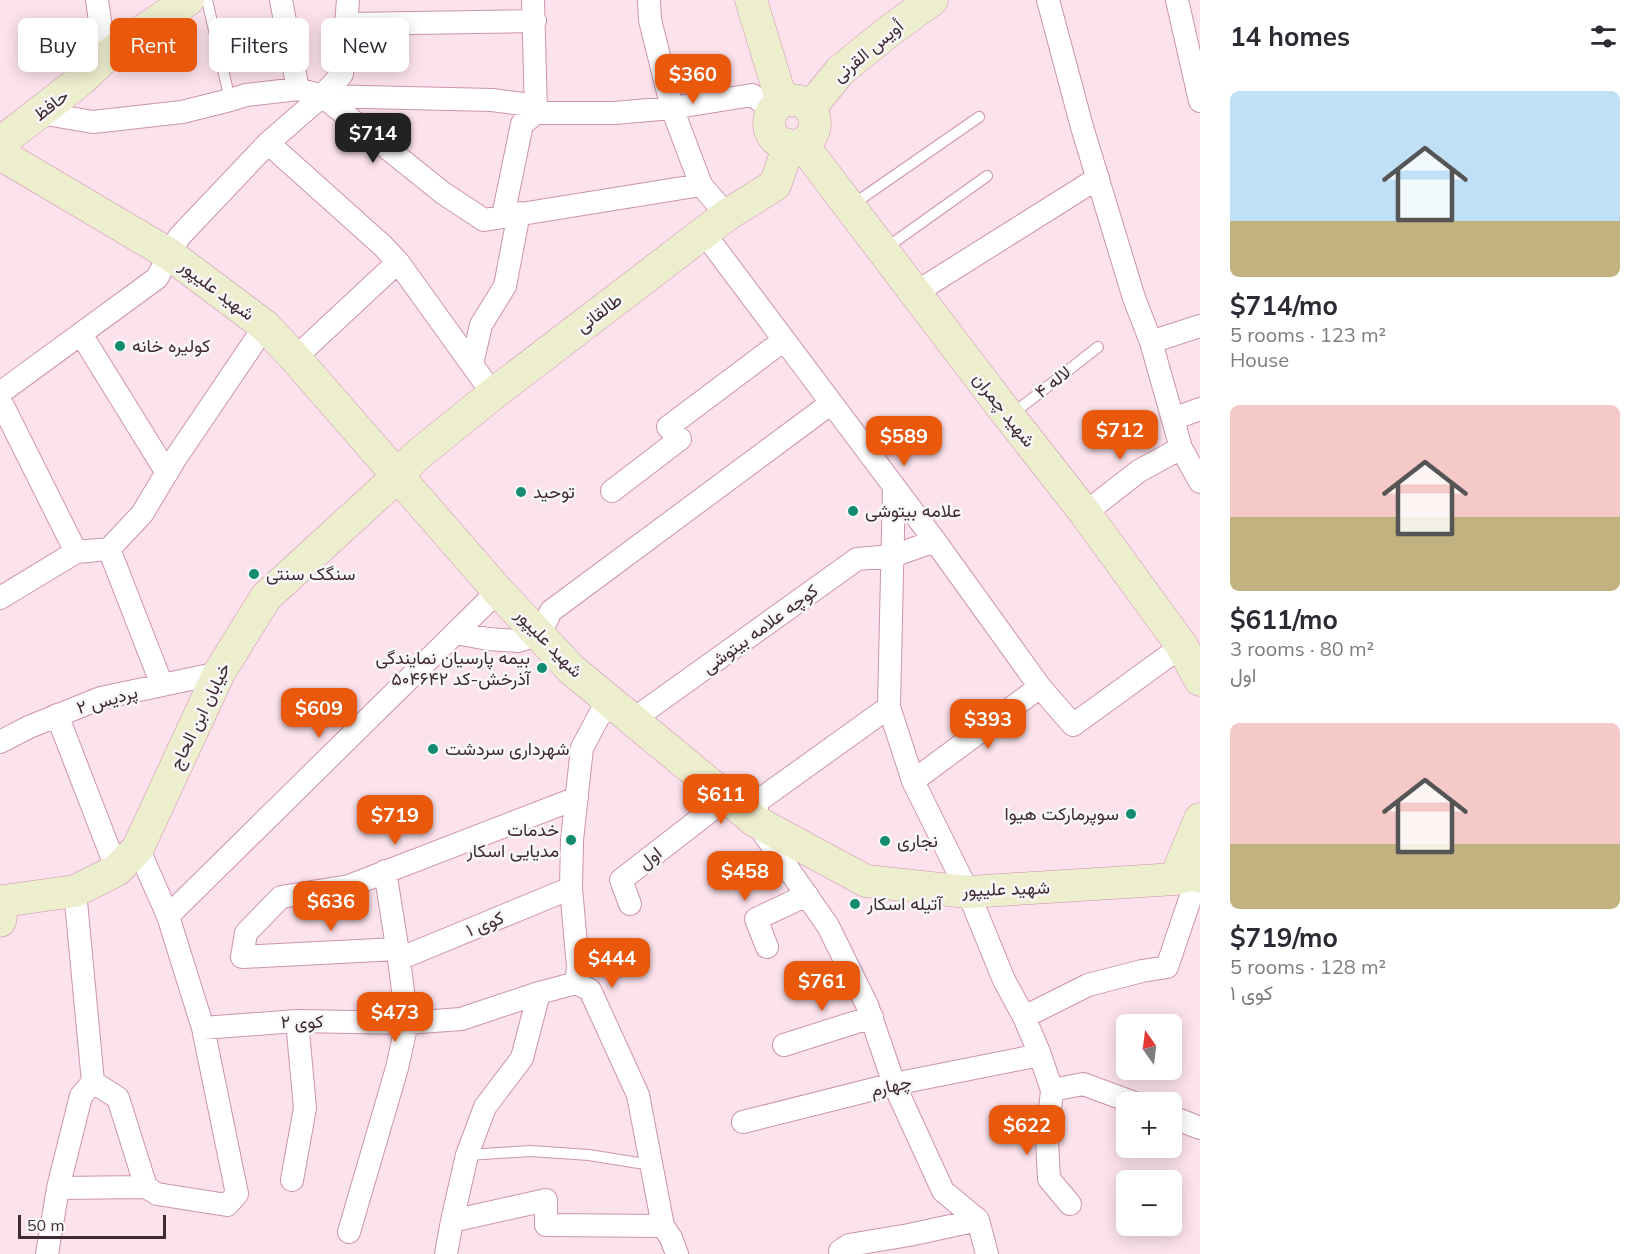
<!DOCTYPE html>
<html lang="en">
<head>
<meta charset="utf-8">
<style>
  :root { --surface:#fff; --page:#f7f7f7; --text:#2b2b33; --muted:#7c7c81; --accent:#ea580c }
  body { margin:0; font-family:Mulish,Vazirmatn,sans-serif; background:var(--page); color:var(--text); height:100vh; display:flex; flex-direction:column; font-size:22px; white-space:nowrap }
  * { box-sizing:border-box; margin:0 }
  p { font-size:20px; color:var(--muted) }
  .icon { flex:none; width:33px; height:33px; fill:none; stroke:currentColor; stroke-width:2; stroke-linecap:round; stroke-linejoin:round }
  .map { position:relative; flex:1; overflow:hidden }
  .side { display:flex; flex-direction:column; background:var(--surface); width:450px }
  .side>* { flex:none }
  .banner { position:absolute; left:18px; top:18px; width:570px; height:54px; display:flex; gap:12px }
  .needle { width:39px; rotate:346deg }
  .buttons { position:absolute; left:1116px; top:1014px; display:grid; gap:12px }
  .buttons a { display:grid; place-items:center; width:66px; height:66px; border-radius:9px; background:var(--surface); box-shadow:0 3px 15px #0003; font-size:30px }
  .scale { position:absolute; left:18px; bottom:15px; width:148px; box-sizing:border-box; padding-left:6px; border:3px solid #412934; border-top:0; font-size:16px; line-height:21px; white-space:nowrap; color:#412934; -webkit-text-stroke:4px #f7f7f7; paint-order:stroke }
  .price { position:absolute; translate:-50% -51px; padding:0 14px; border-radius:12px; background:var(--accent); color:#fff; font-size:20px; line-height:39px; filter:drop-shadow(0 2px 3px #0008) }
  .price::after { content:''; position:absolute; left:50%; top:36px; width:18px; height:14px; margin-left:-9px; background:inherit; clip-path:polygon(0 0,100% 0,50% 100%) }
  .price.selected { background:#222; color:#fff }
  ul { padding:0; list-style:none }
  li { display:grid; align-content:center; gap:12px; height:318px; padding:0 30px }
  li span { display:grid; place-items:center; height:186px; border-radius:9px; color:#555 }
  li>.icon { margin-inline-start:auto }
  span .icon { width:108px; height:108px; fill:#fffc; stroke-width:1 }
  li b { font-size:26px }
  h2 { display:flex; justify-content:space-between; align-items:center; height:72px; padding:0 30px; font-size:26px }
  .pill { padding:0 21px; border-radius:9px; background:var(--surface); box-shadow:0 3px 15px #0003; font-size:21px; line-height:54px }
  .pill.selected { background:var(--accent); color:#fff }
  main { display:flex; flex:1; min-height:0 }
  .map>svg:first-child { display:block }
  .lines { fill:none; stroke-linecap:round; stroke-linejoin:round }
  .lane-casing { stroke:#ce93ae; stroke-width:12 }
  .street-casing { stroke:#ce93ae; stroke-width:24 }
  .secondary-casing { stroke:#ce93ae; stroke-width:33 }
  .lane { stroke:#fff; stroke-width:10 }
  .street { stroke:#fff; stroke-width:22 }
  .secondary { stroke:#edeece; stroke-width:32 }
  .poi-dot { fill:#128b6e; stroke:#f7f7f7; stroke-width:2 }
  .labels { text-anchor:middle; stroke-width:5; stroke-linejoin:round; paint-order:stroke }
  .street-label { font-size:18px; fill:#412934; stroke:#f7f7f7 }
  .poi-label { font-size:18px; fill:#412934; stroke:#f7f7f7; text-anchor:start }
</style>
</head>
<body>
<main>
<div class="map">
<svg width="1200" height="1254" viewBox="0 0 1200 1254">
  <rect width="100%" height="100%" fill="#fce2ed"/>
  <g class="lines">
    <!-- lane casing -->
    <g class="lane-casing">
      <path id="lane" d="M207,0L230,100
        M852,205L979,117
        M886,248L987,176
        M1011,415L1098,347
        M468,1155L530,1151L589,1155L651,1165"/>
    </g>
    <!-- street casing -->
    <g class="street-casing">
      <path id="street" d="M97,0L105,57
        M281,0L298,89
        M649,0L650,20L672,108L701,185L727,215
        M1048,0L1082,127L1134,298L1151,342L1181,448L1200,482
        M1177,0L1200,101
        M347,24L535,21
        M322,96L492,100L523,104L536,113H614L672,108L752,95L773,110
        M40,113L93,122L182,112L230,100L246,95L298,89L322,96L443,193L484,220L701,185
        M268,143L383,246L398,262L493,394
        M503,216L522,124L536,113L533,0
        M704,233L935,541L1040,687L1073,725L1182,646
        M915,293L1098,178
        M81,334L167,473
        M1151,342L1200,326
        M295,358L398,262
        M472,364L481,325L505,286L519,213
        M0,393L157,278L179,237L268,143L322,96L342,74L348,0
        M0,400L76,552
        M1173,419L1200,409
        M894,486L889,707L913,781L968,892L1004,980L1024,1017L1039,1052L1052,1090L1083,1084L1132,1102
        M612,491L680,439L668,427L784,340
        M1085,513L1139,471L1181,448
        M109,549L162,685
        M0,598L76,552L109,549L142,514L175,459L265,326
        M456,633L488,639L518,641L540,634L551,611L830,404
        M617,707L600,714L582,748L572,840L571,888L578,967L576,983L590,990L638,1095L663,1226L671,1238L677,1254
        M889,707L758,801L755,821L828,926L867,1005L894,1084L943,1191L978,1220L987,1254
        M57,715L117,870
        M634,721L645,711L857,559L893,556L935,541
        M0,742L29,727L101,698L219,673
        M913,781L1040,687
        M630,904L621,880L727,798
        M168,916L498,591
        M767,947L756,919L807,895
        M397,949L242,957L246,933L281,897L349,886L577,798
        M399,959L571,888
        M1024,1017L1088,985L1142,971L1167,967L1191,896
        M203,1028L297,1021L407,1023L461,1019L539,993L576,983
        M784,1045L872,1017
        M93,1082L118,1098L146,1187L157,1194L227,1205L237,1194L203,1028L168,916L138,848
        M1052,1090L1047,1140L1049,1179L1070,1204
        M1172,1117L1200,1128
        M743,1122L894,1084L1040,1055
        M292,1180L305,1108L297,1021
        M58,1188L146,1187
        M452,1221L546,1200V1225L663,1226
        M349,1232L397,1068L407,1023L399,959L385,871
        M840,1251L849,1245L909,1235L978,1220
        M47,1254L58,1188L81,1096L93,1082L75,891
        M446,1254L452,1221L467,1155L485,1107L522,1058L539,993"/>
    </g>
    <!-- secondary casing -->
    <g class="secondary-casing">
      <path id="secondary" d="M751,0L782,102
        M769 123a23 23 0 1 1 46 0a23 23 0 1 1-46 0Z
        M810,108L840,71L888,32L932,0
        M802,144L1002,407L1085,513L1182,646L1200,680
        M0,146L9,136L81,80L105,57L188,0
        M0,154L169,254L265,326L295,358L498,591L571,669L755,821L866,881L968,892L1175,879L1192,874L1200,877
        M1175,879L1200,819
        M0,921L3,901L75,891L117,870L138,848L219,673L266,597L398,476L414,458L493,394L727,215L775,185L789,145"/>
    </g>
    <!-- lane -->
    <use href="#lane" class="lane"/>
    <!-- street -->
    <use href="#street" class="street"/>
    <!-- secondary -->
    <use href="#secondary" class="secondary"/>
  </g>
  <!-- markers -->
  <g class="poi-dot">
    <circle cx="120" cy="346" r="6"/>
    <circle cx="521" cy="492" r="6"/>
    <circle cx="853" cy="511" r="6"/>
    <circle cx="254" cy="574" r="6"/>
    <circle cx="542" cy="668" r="6"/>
    <circle cx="433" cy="749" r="6"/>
    <circle cx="1131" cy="814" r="6"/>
    <circle cx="571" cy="840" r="6"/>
    <circle cx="885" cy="841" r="6"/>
    <circle cx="855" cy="904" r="6"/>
  </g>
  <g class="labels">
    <!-- street labels -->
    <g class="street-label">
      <text transform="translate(868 51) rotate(-40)" y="6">أویس القرنی</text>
      <text transform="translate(51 105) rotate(-38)" y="6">حافظ</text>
      <text transform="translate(217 290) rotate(37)" y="6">شهید علیپور</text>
      <text transform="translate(599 313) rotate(-37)" y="6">طالقانی</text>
      <text transform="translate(1053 382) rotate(-38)" y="6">لاله ۴</text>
      <text transform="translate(1004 410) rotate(52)" y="6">شهید چمران</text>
      <text transform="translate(760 629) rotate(-36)" y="6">کوچه علامه بیتوشی</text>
      <text transform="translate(549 643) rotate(46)" y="6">شهید علیپور</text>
      <text transform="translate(107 700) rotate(-16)" y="6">پردیس ۲</text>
      <text transform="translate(200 716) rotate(-64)" y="6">خیابان ابن الحاج</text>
      <text transform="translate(650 858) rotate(-38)" y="6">اول</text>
      <text transform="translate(1006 889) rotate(-2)" y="6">شهید علیپور</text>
      <text transform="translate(485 924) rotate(-22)" y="6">کوی ۱</text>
      <text transform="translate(302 1022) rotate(-1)" y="6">کوی ۲</text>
      <text transform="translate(891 1086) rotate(-13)" y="6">چهارم</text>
    </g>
    <!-- poi labels -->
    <g class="poi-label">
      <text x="132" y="352">کولیره خانه</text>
      <text x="533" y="498">توحید</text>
      <text x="865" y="517">علامه بیتوشی</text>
      <text x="266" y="580">سنگک سنتی</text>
      <text x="530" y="664" text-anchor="end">بیمه پارسیان نمایندگی<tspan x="530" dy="21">آذرخش-کد ۵۰۴۶۴۲</tspan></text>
      <text x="445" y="755">شهرداری سردشت</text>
      <text x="1119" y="820" text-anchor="end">سوپرمارکت هیوا</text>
      <text x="559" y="836" text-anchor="end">خدمات<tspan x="559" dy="21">مدیایی اسکار</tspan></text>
      <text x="897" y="847">نجاری</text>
      <text x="867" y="910">آتیله اسکار</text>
    </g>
  </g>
</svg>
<div class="buttons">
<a><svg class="needle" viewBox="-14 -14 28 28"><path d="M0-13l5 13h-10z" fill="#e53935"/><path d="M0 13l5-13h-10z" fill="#7c7c81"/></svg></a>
<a>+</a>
<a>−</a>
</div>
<div class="scale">50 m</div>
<b class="price" style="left:693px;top:105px">$360</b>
<b class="price selected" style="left:373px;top:164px">$714</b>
<b class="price" style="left:1120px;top:461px">$712</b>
<b class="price" style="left:904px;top:467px">$589</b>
<b class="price" style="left:319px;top:739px">$609</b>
<b class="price" style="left:988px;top:750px">$393</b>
<b class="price" style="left:721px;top:825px">$611</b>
<b class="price" style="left:395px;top:846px">$719</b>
<b class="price" style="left:745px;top:902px">$458</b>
<b class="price" style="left:331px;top:932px">$636</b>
<b class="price" style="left:612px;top:989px">$444</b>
<b class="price" style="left:822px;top:1012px">$761</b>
<b class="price" style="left:395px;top:1043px">$473</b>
<b class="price" style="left:1027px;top:1156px">$622</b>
<div class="banner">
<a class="pill">Buy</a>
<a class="pill selected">Rent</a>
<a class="pill">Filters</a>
<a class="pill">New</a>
</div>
</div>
<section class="side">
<h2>14 homes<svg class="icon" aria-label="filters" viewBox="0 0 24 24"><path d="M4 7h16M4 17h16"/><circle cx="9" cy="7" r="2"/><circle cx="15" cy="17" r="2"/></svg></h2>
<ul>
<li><span style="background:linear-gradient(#bfe0f5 70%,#c2b280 0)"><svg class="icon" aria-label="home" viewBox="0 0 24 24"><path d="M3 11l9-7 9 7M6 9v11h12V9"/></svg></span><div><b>$714/mo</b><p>5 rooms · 123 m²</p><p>House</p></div></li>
<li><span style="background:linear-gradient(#f6c9c9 60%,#c2b280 0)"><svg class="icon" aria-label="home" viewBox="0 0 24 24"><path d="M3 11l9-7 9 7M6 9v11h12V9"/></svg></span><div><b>$611/mo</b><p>3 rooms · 80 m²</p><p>اول</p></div></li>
<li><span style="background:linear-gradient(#f6c9c9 65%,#c2b280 0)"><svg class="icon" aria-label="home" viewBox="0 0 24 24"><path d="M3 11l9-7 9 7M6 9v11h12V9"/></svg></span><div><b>$719/mo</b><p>5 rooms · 128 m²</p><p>کوی ۱</p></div></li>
</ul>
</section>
</main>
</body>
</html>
